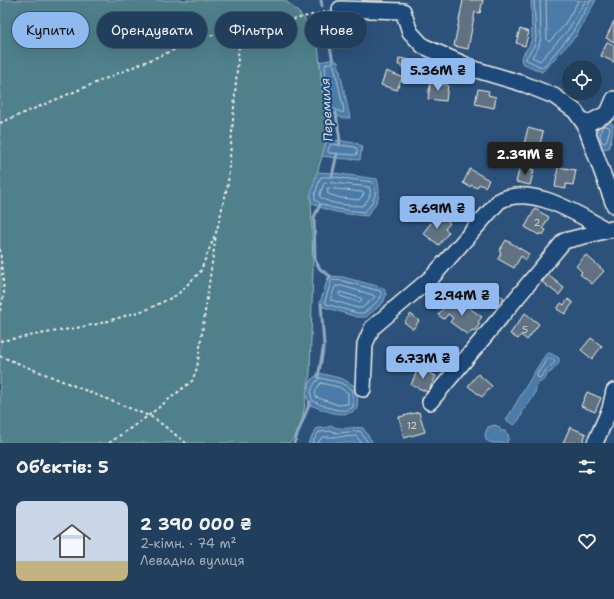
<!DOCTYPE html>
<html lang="uk">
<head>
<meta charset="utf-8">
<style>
  :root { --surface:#213e5c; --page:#294562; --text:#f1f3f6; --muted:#a2aebb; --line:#3e5772; --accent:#90b9f0 }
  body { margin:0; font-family:"Shantell Sans",sans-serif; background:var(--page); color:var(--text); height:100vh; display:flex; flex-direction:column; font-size:15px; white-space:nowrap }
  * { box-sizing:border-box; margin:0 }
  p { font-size:13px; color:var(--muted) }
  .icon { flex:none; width:22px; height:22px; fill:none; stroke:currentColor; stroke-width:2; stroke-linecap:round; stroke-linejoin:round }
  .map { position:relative; height:443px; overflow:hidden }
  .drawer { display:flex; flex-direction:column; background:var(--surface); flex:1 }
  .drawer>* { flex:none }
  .banner { position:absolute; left:12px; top:12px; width:400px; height:36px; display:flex; gap:8px }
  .fabs { position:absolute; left:562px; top:60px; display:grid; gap:8px }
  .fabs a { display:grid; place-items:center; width:40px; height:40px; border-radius:50%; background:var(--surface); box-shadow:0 4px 16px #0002,0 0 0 1px var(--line); font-size:20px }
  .price { position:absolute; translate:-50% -34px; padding:0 9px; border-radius:4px; background:var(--accent); color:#111; font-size:13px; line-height:26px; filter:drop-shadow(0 1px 2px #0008) }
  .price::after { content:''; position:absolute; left:50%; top:24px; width:12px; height:9px; margin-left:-6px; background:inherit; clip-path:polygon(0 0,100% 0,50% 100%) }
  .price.active { background:#222; color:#fff }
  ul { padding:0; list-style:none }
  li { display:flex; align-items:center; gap:12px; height:100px; padding:0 16px }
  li+li { border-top:1px solid var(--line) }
  li span { display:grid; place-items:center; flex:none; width:112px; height:80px; border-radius:8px; color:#555 }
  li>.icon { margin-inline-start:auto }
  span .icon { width:48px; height:48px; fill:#fffc; stroke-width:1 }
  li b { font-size:17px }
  h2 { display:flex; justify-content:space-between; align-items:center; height:48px; padding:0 16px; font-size:17px }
  .pill { padding:0 14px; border-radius:18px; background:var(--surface); box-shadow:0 4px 16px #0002,0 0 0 1px var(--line); font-size:14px; line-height:36px }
  .pill.active { background:var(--accent); color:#111 }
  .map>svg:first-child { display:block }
  .green { fill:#50808b; stroke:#a2b8ba }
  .water { fill:#4c7ba9; stroke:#8faac2 }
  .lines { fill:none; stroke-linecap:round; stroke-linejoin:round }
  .shore { stroke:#b1c2cf; stroke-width:1 }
  .stream { stroke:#8faac2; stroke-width:3 }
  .building { fill:#607281; stroke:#f4f1e8 }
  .minor-casing { stroke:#f4f1e8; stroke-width:18 }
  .path { stroke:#f4f1e8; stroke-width:2; stroke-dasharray:3 3; stroke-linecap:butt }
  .minor { stroke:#1f4a7a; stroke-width:15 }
  .labels { text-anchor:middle; stroke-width:4; stroke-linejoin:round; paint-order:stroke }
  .number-label { font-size:10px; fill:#cfd1ce }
  .water-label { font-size:13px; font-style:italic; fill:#dbdfdf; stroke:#1f4a7a }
</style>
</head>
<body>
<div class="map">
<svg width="614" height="443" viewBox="0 0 614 443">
  <rect width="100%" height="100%" fill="#2c527b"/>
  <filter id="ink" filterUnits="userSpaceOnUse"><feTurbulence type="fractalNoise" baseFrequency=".025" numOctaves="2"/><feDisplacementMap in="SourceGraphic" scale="8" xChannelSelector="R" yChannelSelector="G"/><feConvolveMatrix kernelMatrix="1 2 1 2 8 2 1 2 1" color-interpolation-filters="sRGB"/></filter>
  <g filter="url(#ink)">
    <!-- green -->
    <path class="green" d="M0,0H285L300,14L317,34L327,139L311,194L313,268L310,374L301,427L290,443H0Z"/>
    <!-- water -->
    <path class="water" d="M531,0H596L576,36L542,72L522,63L521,58L530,44L532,37Z
      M333,59L338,62L350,118H342L325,110L320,62Z
      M600,122L613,124V131L609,148L602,149L600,145H598L596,136Z
      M327,139L356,143L362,146L360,160L336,158L322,156Z
      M317,172L333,173L377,179C382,197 377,202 367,216C348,214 327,213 311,202V194Z
      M330,276L343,277L384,288L386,295L383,303L366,317H357L321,306L320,303L328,278Z
      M550,353L559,358V363L551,372L547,374C546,380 542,381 537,384C536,394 530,404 523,410C523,415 518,422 514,425L506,420L540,363L546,354Z
      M319,373L343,379L358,388L357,409C342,420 325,410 310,405L306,394L311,380Z
      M495,425L499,427L501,431H505L509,436L507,443H492L486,440L485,434L488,427Z
      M332,426C342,431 353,426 363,428L373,443H308L317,428H324Z"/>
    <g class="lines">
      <!-- shore -->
      <path class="shore" d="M534,0L536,38L534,46L525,59L541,67L545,65L572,33L591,0
        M540,0L541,38L538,48L532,57L540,61L568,30L586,0
        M546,0L547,40L549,42L563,27L579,0
        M332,63L334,65L344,111L343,113L328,106L325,66L326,64Z
        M605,126L609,127L610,129L606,142L604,143L601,141L600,136L602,127Z
        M331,144L355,147L357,149V154L355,155L329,153L328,151Z
        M321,177H333L373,182C379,193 372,205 364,212C348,210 328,210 315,200V194Z
        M325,182L369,187C373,194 367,202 362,206C349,205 331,205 320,197V194Z
        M328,188L362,192L364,194L359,200L341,198L328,194Z
        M333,280L343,281L380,291L382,295L379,300L364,313H357L326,304L325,301L331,282Z
        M336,286H342L373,295L375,297L362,308H358L331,300V298Z
        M340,292L361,298L362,300L359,302L340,296L339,294Z
        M548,358H550L554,360L555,362L549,368L545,371L541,377L538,378L537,375Z
        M320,378L341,383L353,390V407C342,415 324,406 313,401C308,393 313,383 320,378Z
        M321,383L339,387L348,393V404L338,405L316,397C314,393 317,386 321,383Z
        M312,443L319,432L332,431L337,433L360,431L368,443
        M318,443L322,437C334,437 344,437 356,436L362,443"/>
      <!-- stream -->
      <path class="stream" d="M321,0L322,6
        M325,23L333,61
        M336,113L340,141L339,145
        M332,176L337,154
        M320,205L314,217L315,260L320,269L330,276L329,279
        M318,377L324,345L321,304
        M294,443L310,402"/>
    </g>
    <!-- building -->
    <path class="building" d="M362,0H383L382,2L362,1Z
      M463,0H483L480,13L475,12L468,49L454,46Z
      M614,21V42L606,38Z
      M520,29L529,32L525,46L516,43Z
      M607,42L614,45V62L601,56Z
      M399,58L410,60L408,69L401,68V65H398Z
      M455,69L462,72L458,80L452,77Z
      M386,71L402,77L397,90L381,85Z
      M462,72L474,77L472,83L459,78Z
      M430,83L448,85L446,101L428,99Z
      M478,89L489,91L488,95L496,97L494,108L475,104Z
      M528,128L543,132L539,148L524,144Z
      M520,166L534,170L530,185L516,182Z
      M558,167L576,170L573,185L566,184V189L555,187Z
      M470,169L489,180L485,187L479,184L477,188L471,185L470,187L463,183Z
      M535,209L549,217L543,228L546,230L543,235L540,233L539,235L525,227Z
      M438,214L450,223L445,229L449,232L439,245L423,233Z
      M506,240L529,254L526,260L521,256L514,268L498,259L501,253L499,251Z
      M586,255L604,271L592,284L580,274L582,272L576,266Z
      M548,275L564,288L559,295L542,282Z
      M488,287L504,298L497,308L481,297Z
      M568,299L573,303L565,314L557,309L561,303L564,305Z
      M450,300L461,308L464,304L482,317L478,322L480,324L474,331L472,330L468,335L450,322L453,318L448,314L444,319L438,315Z
      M525,313L539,324L527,340L521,335L518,339L510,334Z
      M411,314L419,321L413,329L404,322Z
      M591,338L602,346L592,359L581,350Z
      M418,368L436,376L428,392L411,385Z
      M478,374L492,386L482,397L468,386Z
      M587,392L601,398L595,412L581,406Z
      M419,412L425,432L404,438L399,417Z
      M570,427L586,434L582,443H563Z"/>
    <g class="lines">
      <!-- minor casing -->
      <g class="minor-casing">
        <path id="minor" d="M340,9L403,11
          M403,11L410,32L423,46L477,70L524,84L554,96L575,111L585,125L614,205
          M585,125L608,113L614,99
          M363,389L365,344L372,328L433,276L499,201C532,183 578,215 607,230
          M430,402L564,241L612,229
          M595,443L610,409L614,391"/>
      </g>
      <!-- path -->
      <path class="path" d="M0,123L207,36L240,32L329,11
        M0,249L4,293L0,311
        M0,341L98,324L148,309L177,295L200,272L217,230L228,183L240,32
        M0,356L154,418L186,443
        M109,443L148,416L192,381L197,368L216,235"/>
      <!-- minor -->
      <use href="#minor" class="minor"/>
    </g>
  </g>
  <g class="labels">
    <!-- number labels -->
    <g class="number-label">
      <text x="537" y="226">2</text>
      <text x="525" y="333">5</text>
      <text x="412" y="429">12</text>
    </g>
    <!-- water labels -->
    <g class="water-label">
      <text transform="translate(326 110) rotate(-93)" y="5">Перемиля</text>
    </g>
  </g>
</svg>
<div class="fabs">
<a><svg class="icon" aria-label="locate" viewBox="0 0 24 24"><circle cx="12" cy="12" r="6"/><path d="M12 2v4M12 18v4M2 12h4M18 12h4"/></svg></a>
</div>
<b class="price" style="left:438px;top:92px">5.36M ₴</b>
<b class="price active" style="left:525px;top:176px">2.39M ₴</b>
<b class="price" style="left:437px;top:230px">3.69M ₴</b>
<b class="price" style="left:462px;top:317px">2.94M ₴</b>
<b class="price" style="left:423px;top:380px">6.73M ₴</b>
<div class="banner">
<a class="pill active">Купити</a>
<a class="pill">Орендувати</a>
<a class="pill">Фільтри</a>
<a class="pill">Нове</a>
</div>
</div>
<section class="drawer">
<h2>Об’єктів: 5<svg class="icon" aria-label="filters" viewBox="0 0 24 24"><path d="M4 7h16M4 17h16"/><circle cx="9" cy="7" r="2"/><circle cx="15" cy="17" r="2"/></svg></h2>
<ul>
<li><span style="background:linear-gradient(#c9d6e8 75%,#c2b280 0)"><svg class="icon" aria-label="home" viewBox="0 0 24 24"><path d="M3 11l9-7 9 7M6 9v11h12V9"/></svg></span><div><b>2 390 000 ₴</b><p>2-кімн. · 74 m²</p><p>Левадна вулиця</p></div><svg class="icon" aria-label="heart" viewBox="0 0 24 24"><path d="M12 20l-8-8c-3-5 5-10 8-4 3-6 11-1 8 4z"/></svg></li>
</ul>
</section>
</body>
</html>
